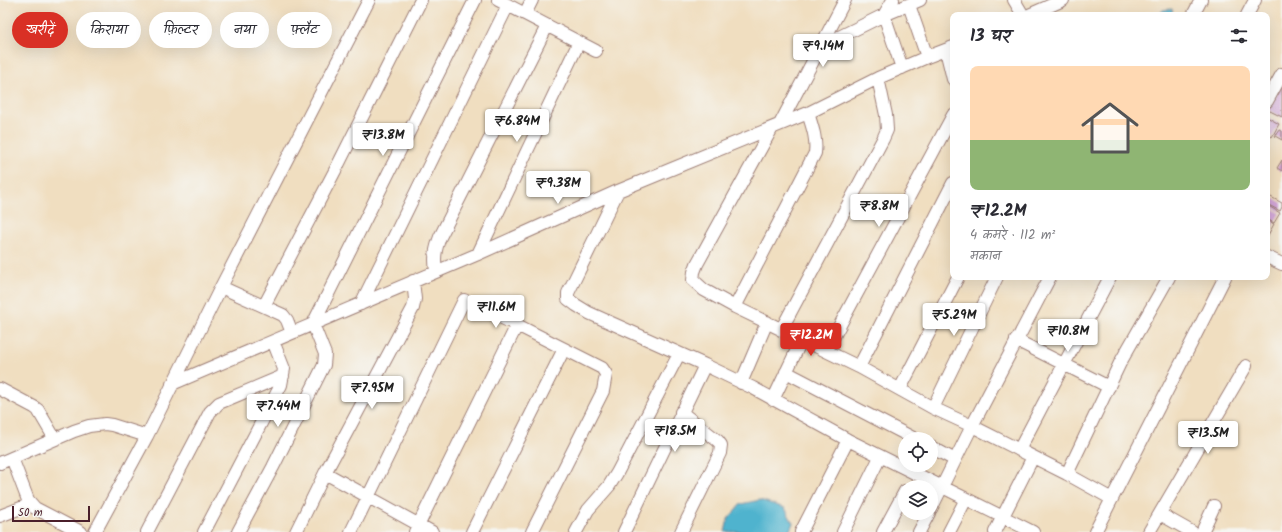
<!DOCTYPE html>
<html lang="hi">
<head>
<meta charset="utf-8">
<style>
  :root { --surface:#fff; --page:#f7f7f7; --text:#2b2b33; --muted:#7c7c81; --accent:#d93025 }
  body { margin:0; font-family:Kalam,"Playpen Sans Deva",sans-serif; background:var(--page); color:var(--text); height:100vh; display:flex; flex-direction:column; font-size:15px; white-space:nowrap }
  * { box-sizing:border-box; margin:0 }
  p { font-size:13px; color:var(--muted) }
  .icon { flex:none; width:22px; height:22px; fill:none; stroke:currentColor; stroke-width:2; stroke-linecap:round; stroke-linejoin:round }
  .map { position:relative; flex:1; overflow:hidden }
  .details { position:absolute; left:950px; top:12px; width:320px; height:268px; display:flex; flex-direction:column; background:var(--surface); border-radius:8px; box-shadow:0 4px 16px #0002 }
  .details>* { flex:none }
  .hud { position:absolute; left:12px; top:12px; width:380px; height:36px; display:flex; gap:8px }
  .buttons { position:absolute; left:898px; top:432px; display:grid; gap:8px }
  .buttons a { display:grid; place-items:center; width:40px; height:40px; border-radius:50%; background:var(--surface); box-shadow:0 4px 16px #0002; font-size:20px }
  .scale { position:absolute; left:12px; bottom:10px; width:78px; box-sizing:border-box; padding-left:4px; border:2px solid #4a1f2b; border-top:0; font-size:11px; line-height:14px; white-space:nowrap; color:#4a1f2b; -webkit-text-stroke:3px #f6f6f2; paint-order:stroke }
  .price { position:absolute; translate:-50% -34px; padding:0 9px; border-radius:4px; background:#fff; color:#222; font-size:13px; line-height:26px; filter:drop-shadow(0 1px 2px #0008) }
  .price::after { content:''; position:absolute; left:50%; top:24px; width:12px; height:9px; margin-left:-6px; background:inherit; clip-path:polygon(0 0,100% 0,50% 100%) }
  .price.on { background:var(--accent); color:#fff }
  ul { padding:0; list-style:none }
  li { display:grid; align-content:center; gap:8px; height:212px; padding:0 20px }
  li span { display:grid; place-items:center; height:124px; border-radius:8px; color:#555 }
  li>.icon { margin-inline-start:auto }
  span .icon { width:72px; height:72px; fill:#fffc; stroke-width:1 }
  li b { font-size:17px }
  h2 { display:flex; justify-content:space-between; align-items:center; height:48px; padding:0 20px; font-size:17px }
  .pill { padding:0 14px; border-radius:18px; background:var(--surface); box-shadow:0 4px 16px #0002; font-size:14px; line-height:36px }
  .pill.on { background:var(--accent); color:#fff }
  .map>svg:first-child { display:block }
  .water { fill:#4fb3ce; stroke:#4c697c }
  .building { fill:#cd99d4 }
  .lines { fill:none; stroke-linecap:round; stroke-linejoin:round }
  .street-casing { stroke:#9d7e76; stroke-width:14 }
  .street { stroke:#fff; stroke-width:12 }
</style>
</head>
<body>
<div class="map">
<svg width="1282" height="532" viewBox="0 0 1282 532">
  <rect width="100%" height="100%" fill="#f6f6f2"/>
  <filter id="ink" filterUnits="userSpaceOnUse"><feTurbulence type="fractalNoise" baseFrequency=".025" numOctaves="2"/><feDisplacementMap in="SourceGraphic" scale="8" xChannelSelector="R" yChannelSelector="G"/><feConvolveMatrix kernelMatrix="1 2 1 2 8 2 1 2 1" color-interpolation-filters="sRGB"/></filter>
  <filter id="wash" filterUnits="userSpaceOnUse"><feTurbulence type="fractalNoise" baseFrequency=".012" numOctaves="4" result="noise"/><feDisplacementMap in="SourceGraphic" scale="16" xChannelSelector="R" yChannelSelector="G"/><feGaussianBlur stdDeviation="0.9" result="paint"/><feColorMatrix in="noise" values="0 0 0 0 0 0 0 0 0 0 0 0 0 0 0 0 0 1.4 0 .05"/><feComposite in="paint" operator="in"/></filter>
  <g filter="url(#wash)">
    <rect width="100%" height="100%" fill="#f0dec0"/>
    <!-- water -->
    <path class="water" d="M1172,9L1173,15H1158L1163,10Z
      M760,500L785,508L793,523L789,532H725L728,519L741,504Z"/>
    <g id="blocks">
      <!-- building -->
      <path class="building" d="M1282,85V117L1268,110Z
        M1267,117L1279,124L1272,137L1267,134Z
        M1279,130L1282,131V140L1275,136Z
        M1282,160V171L1277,168Z
        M1267,195L1282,203V207L1280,211L1267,204Z
        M1267,205L1280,213L1274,223L1267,219Z
        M1267,220L1274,224L1267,237Z"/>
    </g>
  </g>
  <g filter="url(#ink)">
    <use href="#blocks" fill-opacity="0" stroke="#9d7e76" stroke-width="1"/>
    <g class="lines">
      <!-- street casing -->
      <g class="street-casing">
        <path id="street" d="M498,0L596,51
          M893,0L884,15L902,68
          M1014,0L1023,15
          M909,5L927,57
          M525,14L532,0
          M1029,15L1063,0
          M1193,15L1201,0
          M1247,15L1255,0
          M821,46L884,15L920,0
          M946,50L953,79
          M1267,101L1282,74
          M780,124L845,0
          M772,128L697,264L694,272L693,280L704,290L735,307L859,367L933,408L972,426L1067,474L1112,499
          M618,191L568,293V299L576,305L589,313L705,365L753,388L848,440L1033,532
          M478,254L579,42
          M1267,257L1282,264
          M436,271C434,258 435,250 440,237L547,26
          M221,287L283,315L287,320L292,333
          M361,304L508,5
          M264,306L339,163L421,0
          M735,307L815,153C817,139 812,126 808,113
          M781,330L883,139L887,130L886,115L878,78
          M1016,340L1109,387
          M826,351L953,115
          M859,367L953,183
          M786,372L915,439
          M741,383L767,322
          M172,384L478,254L618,191L808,113L878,78L927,57L953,47
          M0,389L34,407L38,410L55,439
          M900,389L958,277
          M773,400L802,339
          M933,408L997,277
          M681,412L718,441L721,445L720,453L681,532
          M931,447L955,460
          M1019,450L1110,277
          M12,458L28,500L35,508L81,532
          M0,463L74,431L89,426L105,424L112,425L147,436
          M325,473L432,532
          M1067,474L1120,363L1169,277
          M931,509L972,426L1050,277
          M1160,514L1192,532
          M0,516L31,504
          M95,532L147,436L221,287L369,0
          M147,532L210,412L219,403L283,376
          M204,532L281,385L284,369L273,341
          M238,532L273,467L324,365L325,354L313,324L475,0
          M296,532L325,473L413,308L415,299L413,281
          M351,532L464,300L517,325L602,368L606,374L603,391L532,532
          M415,532L517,325
          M472,532L564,349
          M576,532L588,510L609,486L617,473L679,354
          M624,532L705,365
          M801,532L848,440
          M843,532L880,457
          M883,532L905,491
          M919,532L929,513
          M949,532L966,499
          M995,532L1033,457
          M1095,532L1225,277
          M1149,532L1246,366
          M1202,532L1214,506"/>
      </g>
      <!-- street -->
      <use href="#street" class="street"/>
    </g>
  </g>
</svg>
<div class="buttons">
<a><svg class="icon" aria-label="locate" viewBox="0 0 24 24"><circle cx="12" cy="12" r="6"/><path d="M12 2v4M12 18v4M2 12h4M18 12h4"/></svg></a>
<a><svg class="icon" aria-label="layers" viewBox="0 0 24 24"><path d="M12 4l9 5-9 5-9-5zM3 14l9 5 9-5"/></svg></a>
</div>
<div class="scale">50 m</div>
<b class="price" style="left:823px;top:68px">₹9.14M</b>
<b class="price" style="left:517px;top:143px">₹6.84M</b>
<b class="price" style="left:383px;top:157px">₹13.8M</b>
<b class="price" style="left:558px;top:205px">₹9.38M</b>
<b class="price" style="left:879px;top:228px">₹8.8M</b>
<b class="price" style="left:496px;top:329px">₹11.6M</b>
<b class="price" style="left:954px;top:337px">₹5.29M</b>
<b class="price" style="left:1068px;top:353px">₹10.8M</b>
<b class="price on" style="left:811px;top:357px">₹12.2M</b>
<b class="price" style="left:372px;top:410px">₹7.95M</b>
<b class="price" style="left:278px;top:428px">₹7.44M</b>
<b class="price" style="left:675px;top:453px">₹18.5M</b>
<b class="price" style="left:1208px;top:455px">₹13.5M</b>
<div class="hud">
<a class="pill on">खरीदें</a>
<a class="pill">किराया</a>
<a class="pill">फ़िल्टर</a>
<a class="pill">नया</a>
<a class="pill">फ़्लैट</a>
</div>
<section class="details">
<h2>13 घर<svg class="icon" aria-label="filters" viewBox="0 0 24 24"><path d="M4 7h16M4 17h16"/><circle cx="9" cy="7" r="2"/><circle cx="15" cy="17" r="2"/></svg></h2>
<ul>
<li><span style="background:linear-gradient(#ffd9b3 60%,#8fb573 0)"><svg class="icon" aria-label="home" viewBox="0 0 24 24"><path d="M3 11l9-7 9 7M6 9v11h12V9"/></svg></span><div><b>₹12.2M</b><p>4 कमरे · 112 m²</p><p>मकान</p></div></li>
</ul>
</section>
</div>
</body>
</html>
